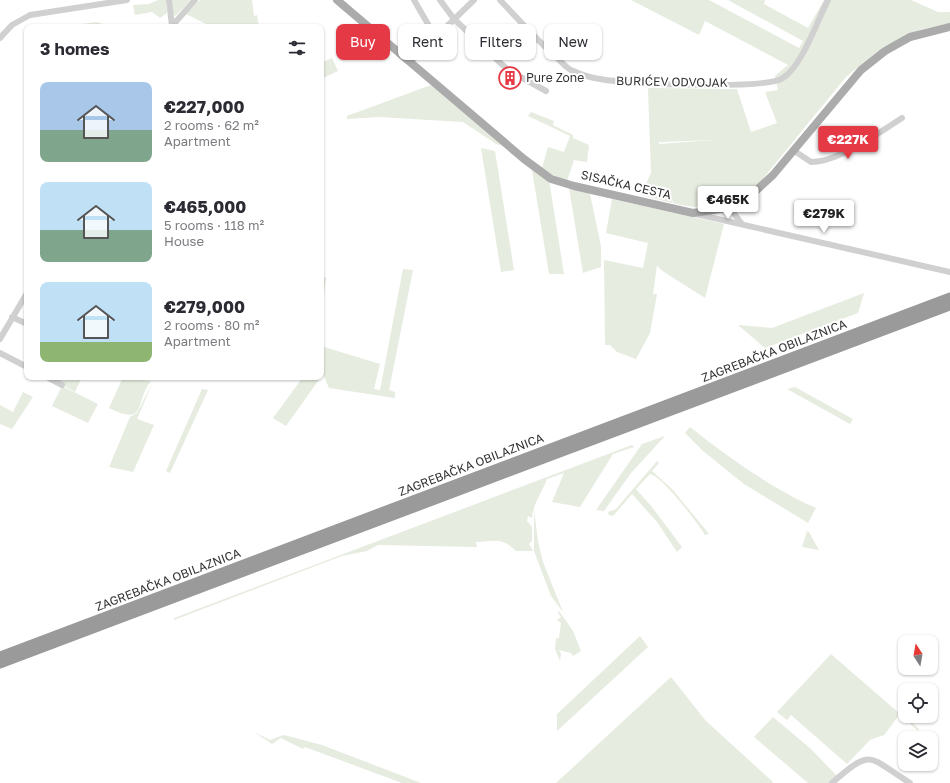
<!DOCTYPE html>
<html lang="en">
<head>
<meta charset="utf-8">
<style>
  :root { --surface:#fff; --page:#f2f2f3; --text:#2b2b33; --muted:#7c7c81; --accent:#e63946 }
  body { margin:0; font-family:"Golos Text",sans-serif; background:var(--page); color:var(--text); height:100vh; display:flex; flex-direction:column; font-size:15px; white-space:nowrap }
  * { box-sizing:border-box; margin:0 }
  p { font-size:13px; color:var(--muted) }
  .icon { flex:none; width:22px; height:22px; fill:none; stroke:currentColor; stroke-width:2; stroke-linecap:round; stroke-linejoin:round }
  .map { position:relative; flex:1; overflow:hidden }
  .details { position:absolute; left:24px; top:24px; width:300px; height:356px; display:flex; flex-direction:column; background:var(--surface); border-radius:8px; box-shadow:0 1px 3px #0004 }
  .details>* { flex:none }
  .guide { position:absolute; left:336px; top:24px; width:380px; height:36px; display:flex; gap:8px }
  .needle { width:26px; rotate:349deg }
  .buttons { position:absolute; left:898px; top:635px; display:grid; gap:8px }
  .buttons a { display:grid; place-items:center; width:40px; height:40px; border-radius:8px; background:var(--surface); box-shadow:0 1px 3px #0004; font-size:20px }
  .price { position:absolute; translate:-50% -34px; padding:0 9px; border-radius:4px; background:#fff; color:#222; font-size:13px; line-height:26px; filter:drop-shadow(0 1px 2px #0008) }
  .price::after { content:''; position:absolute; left:50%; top:24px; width:12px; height:9px; margin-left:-6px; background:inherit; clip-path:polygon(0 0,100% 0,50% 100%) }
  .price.selected { background:var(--accent); color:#fff }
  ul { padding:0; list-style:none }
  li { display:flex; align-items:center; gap:12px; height:100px; padding:0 16px }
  li span { display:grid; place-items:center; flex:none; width:112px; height:80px; border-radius:8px; color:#555 }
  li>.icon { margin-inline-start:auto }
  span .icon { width:48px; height:48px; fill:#fffc; stroke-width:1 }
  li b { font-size:17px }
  h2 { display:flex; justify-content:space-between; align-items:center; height:48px; padding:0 16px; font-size:17px }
  .tag { padding:0 14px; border-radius:8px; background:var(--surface); box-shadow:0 1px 3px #0004; font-size:14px; line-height:36px }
  .tag.selected { background:var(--accent); color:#fff }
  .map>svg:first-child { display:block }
  .green { fill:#e6ecdf; fill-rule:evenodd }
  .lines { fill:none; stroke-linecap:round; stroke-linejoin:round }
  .minor { stroke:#d0d0d0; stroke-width:6 }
  .major { stroke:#ababab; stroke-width:8 }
  .highway { stroke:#9a9a9a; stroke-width:9 }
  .labels { text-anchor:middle; stroke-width:4; stroke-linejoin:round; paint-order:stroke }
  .poi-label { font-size:12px; fill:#333; stroke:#fff; text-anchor:start }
  .street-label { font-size:12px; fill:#333; stroke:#fff }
</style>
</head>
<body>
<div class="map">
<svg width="950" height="783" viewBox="0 0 950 783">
  <rect width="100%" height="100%" fill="#fff"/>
  <!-- green -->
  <path class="green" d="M158,0H166L167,13L160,18L152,12L135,15L133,5L149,4Z
    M172,0H191L175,16L173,14Z
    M200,0H252L254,16L257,15L259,27H212L186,14Z
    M631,0H709L799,48L803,41L728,0H765L764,4L808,28L824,0H911L938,12H950V23L919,30L883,47L869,58L846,77L761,181L742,198L740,188L727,191L740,189L741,198C714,209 701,210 673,203L672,198V203L641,195L651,173L648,88L737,89L751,132L777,123L765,92L778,90L775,76L788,65L705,21L699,35ZM714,140L659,144V170V142Z
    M97,22L111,27H73L74,25Z
    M332,58L338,71L321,79V63Z
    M431,85L504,146L496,144L463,122L379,117L347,119V116Z
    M531,112L554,121L553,125L573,135V138L589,145L587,162L574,160L567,181L557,178L542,168L548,147L564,152L570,136L528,116Z
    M481,148L495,151L514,270L501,272Z
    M532,170L549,180L564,274H549Z
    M569,188L587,192L590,194L601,246V267L583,273Z
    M612,199L724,224L705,298L661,270L657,265L653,294H657L650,333L636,359L617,352L610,345H605L604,260L643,268L648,243L606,233Z
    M403,269L413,270L389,390L395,392V398L329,388L323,374L286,426L273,418L303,377H321V346L380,364L374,389L380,390Z
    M326,277L321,320V278Z
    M864,293L858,313L765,348L738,325L772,328Z
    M49,377H82L75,392Z
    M123,377C133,377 141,381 151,381C134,402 148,427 109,408Z
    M153,382L137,419L154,425L133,472L109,467L130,417L137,413Z
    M62,386L98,404L88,423L52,406Z
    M795,387L853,419L850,424L787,389Z
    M202,389L208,390L170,473L166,471Z
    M23,392L33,397L12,429L0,424V405L13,412Z
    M690,427C729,458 771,488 816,508L808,523L744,484L703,451L685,433Z
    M665,436L631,473L604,511L596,510L642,444Z
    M632,445L634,447L613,454L580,507L552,502L564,473L547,479C542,492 533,504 532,518L528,516L527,521L532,527V541L529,544L533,551H516C501,536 494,542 476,542L477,547L378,545L367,551L342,556L174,620V618Z
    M657,461L659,463L652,471L673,490L709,534L705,535C698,523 662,476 650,474L636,489L652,507L682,547L677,552L657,522L632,494L613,516L609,515L608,512L616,509Z
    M534,510L538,541L543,562L563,612L551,596L534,551Z
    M807,531L809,532L819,550L802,547Z
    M559,611L573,631L581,651L573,656L571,653L559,650L561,654L560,661L555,649L556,639L559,638L561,623L557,620L561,617L558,613Z
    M640,636L648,647L557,731V714Z
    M831,654L900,714L901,713L919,729L918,731L900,714L884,735L870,740L847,764L791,715L787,720L777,712Z
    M671,677L706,721L773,782L772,783H556Z
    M773,717L811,749L837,776L829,783H808L754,737Z
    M254,732L270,740L284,735L322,745L421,783H402L305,747L303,749L281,738L272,744Z"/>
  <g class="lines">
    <!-- minor -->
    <path class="minor" d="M169,0L172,26
      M414,0L436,38
      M440,0L454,19L508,70L546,91
      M500,0C518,19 536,39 555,56C560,60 565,67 571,70C580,74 590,78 600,79C626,84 765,90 783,78C802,66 817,21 828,0
      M171,27L195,0
      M0,38L12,25L30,15L127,0
      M410,62L474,0
      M793,150L811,162C839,162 878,133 902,118
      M733,206L735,215L742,224
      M696,214L950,272
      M12,317L27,324
      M0,339L27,293
      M0,353L27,367
      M47,377L62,385
      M832,783C873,747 868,757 910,783"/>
    <!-- major -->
    <path class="major" d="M337,0L524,159L551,179L574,186L693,213L727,208L748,198L773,175L861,70L885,51L910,37L950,27"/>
    <!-- highway -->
    <path class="highway" d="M0,656L950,297
      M0,664L950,306"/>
  </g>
  <!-- icons -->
  <defs>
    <g id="building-ring" transform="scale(1.15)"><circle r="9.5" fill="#fff" stroke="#e63946" stroke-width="1.5"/><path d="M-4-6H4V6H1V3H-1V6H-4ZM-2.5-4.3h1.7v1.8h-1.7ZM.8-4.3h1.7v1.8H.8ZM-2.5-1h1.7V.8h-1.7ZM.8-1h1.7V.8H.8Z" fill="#e63946"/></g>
  </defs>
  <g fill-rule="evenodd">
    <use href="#building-ring" x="510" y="78"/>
  </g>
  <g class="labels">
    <!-- poi labels -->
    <g class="poi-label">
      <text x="526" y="82">Pure Zone</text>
    </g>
    <!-- street labels -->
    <g class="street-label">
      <text transform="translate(672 82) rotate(1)" y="4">BURIĆEV ODVOJAK</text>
      <text transform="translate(626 185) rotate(13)" y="4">SISAČKA CESTA</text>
      <text transform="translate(774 351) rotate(-21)" y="4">ZAGREBAČKA OBILAZNICA</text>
      <text transform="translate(471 465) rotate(-21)" y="4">ZAGREBAČKA OBILAZNICA</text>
      <text transform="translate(168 580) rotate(-21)" y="4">ZAGREBAČKA OBILAZNICA</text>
    </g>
  </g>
</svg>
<div class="buttons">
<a><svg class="needle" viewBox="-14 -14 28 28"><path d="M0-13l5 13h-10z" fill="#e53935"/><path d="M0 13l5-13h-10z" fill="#7c7c81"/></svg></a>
<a><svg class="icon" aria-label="locate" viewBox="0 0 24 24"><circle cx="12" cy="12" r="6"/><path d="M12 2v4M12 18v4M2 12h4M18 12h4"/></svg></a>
<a><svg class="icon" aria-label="layers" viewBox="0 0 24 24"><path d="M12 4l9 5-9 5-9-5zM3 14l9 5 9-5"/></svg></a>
</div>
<b class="price selected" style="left:848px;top:160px">€227K</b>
<b class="price" style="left:728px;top:220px">€465K</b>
<b class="price" style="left:824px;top:234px">€279K</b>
<div class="guide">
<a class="tag selected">Buy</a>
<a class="tag">Rent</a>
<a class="tag">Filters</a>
<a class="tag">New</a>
</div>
<section class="details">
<h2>3 homes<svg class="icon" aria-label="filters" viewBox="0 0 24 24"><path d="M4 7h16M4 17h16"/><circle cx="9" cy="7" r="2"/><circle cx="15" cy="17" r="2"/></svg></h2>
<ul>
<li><span style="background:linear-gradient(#a9c7e8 60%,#7fa58c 0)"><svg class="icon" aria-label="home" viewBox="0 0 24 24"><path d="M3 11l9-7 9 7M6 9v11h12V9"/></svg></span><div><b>€227,000</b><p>2 rooms · 62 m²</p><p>Apartment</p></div></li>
<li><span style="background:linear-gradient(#bfe0f5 60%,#7fa58c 0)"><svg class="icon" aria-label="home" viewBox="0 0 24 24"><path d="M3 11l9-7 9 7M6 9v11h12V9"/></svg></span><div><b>€465,000</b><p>5 rooms · 118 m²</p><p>House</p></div></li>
<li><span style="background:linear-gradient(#bfe0f5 75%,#8fb573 0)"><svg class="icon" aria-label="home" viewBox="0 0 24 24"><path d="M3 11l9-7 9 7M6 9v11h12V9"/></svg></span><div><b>€279,000</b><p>2 rooms · 80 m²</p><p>Apartment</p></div></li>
</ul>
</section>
</div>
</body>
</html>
